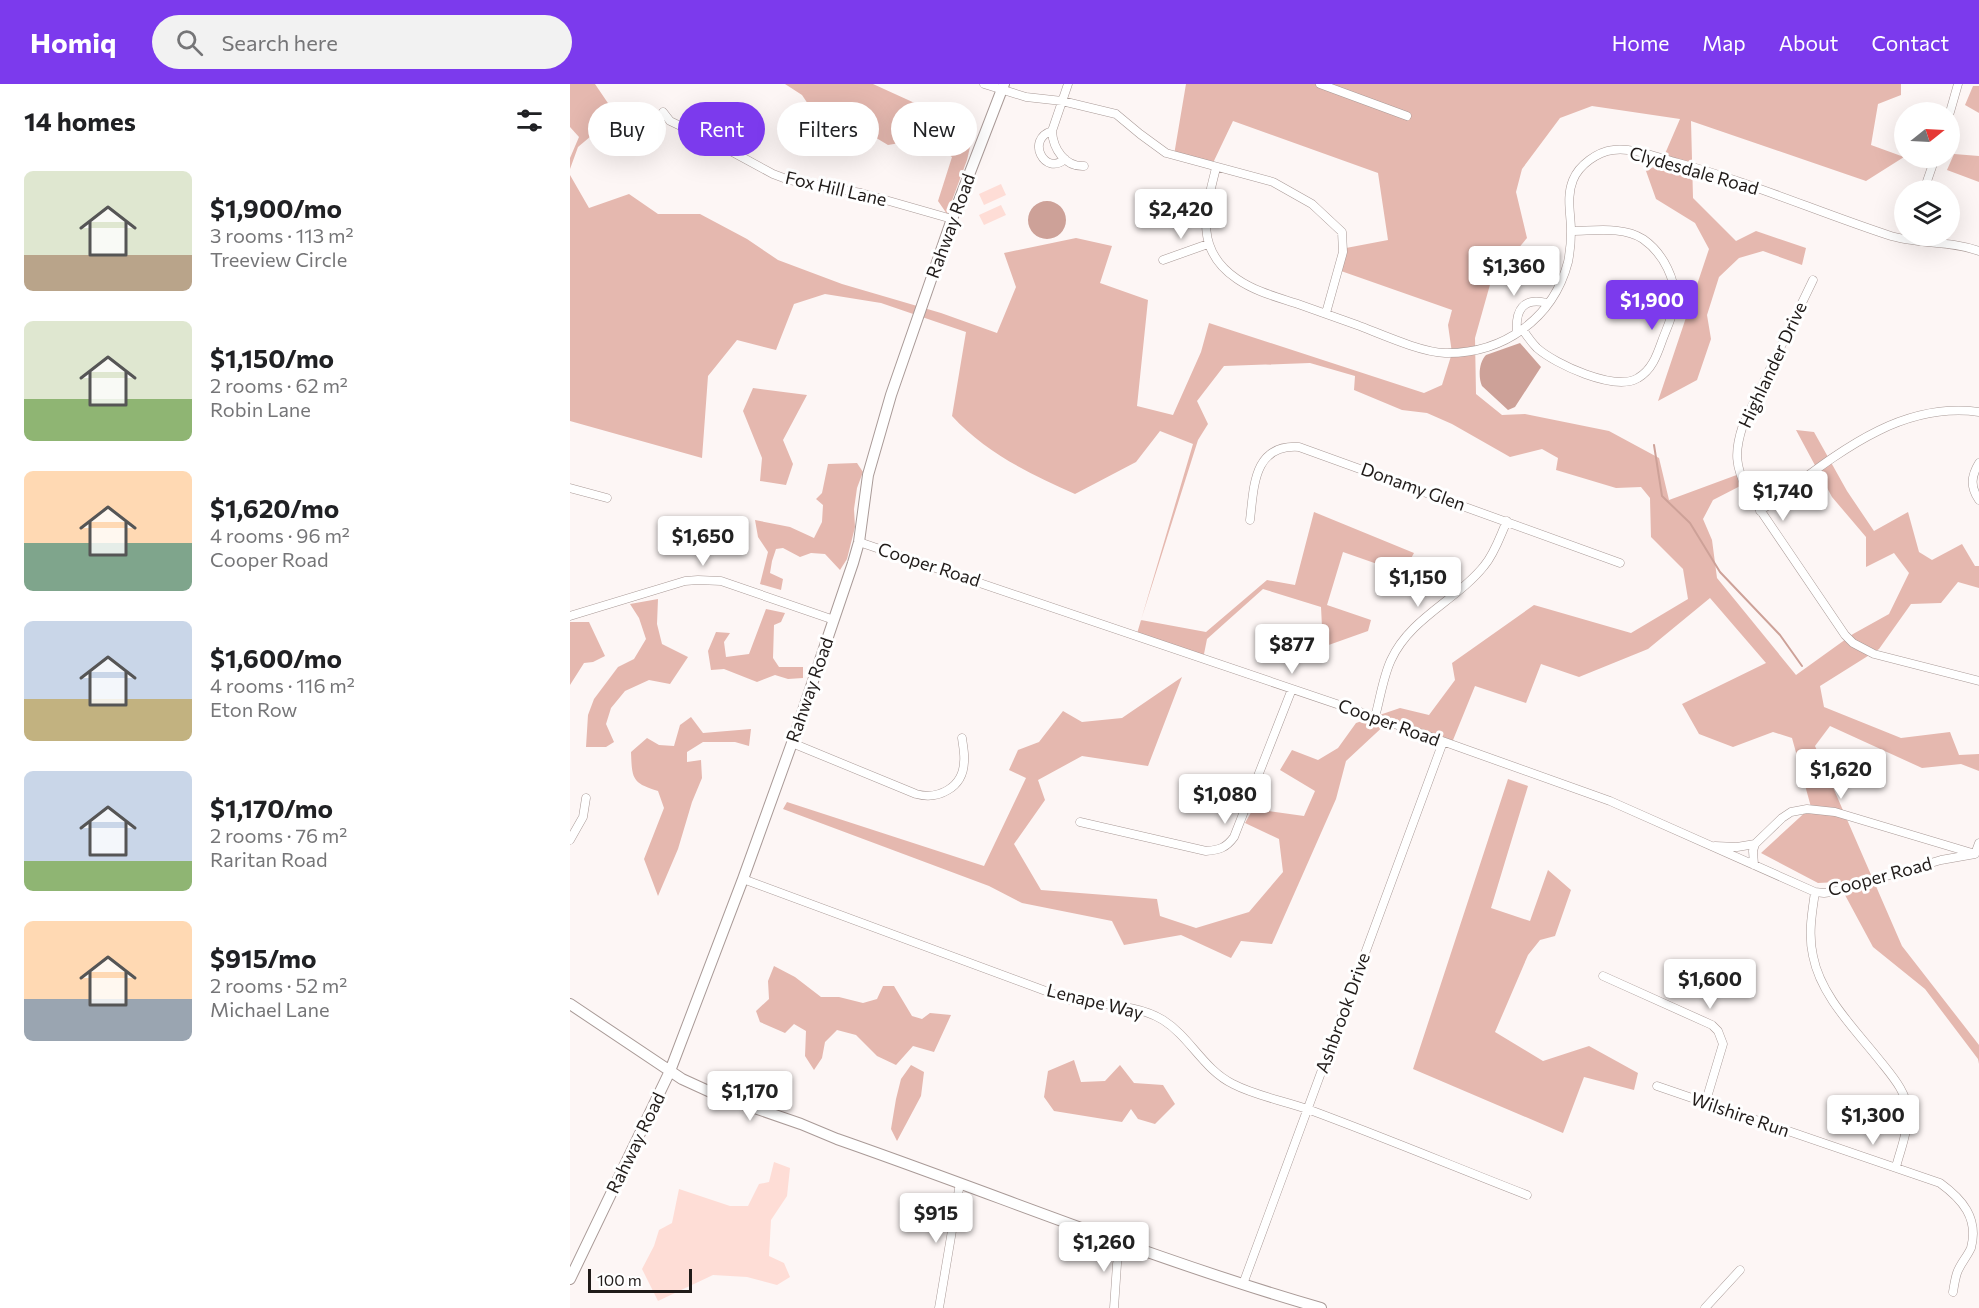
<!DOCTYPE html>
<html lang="en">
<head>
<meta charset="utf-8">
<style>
  :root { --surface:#fff; --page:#f2f2f2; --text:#202124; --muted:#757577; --accent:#7c3aed }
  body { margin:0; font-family:Commissioner,sans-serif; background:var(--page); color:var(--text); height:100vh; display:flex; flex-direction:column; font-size:22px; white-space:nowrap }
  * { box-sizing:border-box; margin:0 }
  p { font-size:20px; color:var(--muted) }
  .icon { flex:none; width:33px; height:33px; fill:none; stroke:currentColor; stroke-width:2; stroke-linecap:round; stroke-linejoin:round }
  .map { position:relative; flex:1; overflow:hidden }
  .drawer { display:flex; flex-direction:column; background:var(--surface); width:570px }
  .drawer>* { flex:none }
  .top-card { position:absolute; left:18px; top:18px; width:570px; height:54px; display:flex; gap:12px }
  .needle { width:39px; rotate:72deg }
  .controls { position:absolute; left:1324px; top:18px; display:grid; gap:12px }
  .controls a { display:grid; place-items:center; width:66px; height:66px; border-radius:50%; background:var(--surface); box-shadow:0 6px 24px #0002; font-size:30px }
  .scale { position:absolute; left:18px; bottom:15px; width:104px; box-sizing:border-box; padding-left:6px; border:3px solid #201b19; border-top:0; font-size:16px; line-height:21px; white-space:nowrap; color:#201b19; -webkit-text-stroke:4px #fff; paint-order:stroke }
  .price { position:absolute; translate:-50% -51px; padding:0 14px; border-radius:6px; background:#fff; color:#222; font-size:20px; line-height:39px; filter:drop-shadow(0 2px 3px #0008) }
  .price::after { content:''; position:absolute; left:50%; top:36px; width:18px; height:14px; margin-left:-9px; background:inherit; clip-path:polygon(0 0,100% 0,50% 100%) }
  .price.on { background:var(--accent); color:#fff }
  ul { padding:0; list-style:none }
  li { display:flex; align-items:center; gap:18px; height:150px; padding:0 24px }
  li span { display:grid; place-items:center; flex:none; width:168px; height:120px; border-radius:9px; color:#555 }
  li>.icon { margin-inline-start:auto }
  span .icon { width:72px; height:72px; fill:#fffc; stroke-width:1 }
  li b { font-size:26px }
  h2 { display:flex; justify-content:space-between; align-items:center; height:72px; padding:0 24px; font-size:26px }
  .tag { padding:0 21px; border-radius:27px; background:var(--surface); box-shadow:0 6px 24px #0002; font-size:21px; line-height:54px }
  .tag.on { background:var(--accent); color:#fff }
  header { display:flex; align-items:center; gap:36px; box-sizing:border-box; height:84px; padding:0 30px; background:var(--accent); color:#fff }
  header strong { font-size:28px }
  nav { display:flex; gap:33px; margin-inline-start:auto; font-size:21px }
  .search { width:420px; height:54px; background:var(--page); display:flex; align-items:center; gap:15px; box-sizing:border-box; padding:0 21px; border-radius:33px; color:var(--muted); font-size:22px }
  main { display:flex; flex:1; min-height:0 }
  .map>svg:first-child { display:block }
  .green { fill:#feddd6 }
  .forest { fill:#e5b8af }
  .water { fill:#cda198 }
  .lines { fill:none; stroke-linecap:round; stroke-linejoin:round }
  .stream { stroke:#cda198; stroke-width:2 }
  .street-casing { stroke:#a99a97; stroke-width:9 }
  .secondary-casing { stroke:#a99a97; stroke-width:12 }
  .street { stroke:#fff; stroke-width:8 }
  .secondary { stroke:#fff; stroke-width:10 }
  .labels { text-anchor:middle; stroke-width:6; stroke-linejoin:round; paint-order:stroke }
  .street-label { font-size:18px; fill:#201b19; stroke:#fff }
</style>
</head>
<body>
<header>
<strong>Homiq</strong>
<div class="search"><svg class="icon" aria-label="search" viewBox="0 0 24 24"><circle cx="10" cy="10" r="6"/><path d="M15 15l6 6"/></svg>Search here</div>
<nav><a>Home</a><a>Map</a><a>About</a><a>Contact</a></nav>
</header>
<main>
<section class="drawer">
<h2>14 homes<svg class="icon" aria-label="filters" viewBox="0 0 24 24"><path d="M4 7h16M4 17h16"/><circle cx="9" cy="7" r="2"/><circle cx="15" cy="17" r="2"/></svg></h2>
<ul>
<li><span style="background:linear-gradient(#dfe7d0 70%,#b9a48a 0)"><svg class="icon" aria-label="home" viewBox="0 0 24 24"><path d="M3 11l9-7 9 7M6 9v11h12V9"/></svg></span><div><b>$1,900/mo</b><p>3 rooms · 113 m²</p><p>Treeview Circle</p></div></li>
<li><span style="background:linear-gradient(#dfe7d0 65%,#8fb573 0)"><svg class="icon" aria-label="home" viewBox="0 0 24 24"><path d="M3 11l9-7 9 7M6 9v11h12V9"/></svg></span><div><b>$1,150/mo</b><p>2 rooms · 62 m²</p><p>Robin Lane</p></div></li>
<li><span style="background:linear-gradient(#ffd9b3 60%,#7fa58c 0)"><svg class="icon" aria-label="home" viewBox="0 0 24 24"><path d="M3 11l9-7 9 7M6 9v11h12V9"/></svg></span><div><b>$1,620/mo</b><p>4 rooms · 96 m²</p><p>Cooper Road</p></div></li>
<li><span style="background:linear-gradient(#c9d6e8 65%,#c2b280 0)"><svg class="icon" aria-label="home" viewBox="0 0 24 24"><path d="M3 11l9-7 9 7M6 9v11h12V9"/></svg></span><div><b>$1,600/mo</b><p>4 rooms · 116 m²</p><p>Eton Row</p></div></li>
<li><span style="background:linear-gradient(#c9d6e8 75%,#8fb573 0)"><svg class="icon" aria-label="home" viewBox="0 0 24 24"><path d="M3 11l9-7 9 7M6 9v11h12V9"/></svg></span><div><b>$1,170/mo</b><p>2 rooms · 76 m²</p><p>Raritan Road</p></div></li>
<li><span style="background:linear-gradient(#ffd9b3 65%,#9aa5b1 0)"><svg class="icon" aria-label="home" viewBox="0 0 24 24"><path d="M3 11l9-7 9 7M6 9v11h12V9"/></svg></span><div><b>$915/mo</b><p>2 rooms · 52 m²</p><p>Michael Lane</p></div></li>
</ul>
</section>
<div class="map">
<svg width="1409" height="1224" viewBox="0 0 1409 1224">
  <rect width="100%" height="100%" fill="#fdf6f5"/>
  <!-- green -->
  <path class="green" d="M431,100L436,111L414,121L409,110Z
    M431,121L436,131L414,141L409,131Z
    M204,1078L220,1084L217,1112L201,1136L199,1172L214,1179L220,1193L207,1201L177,1193L143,1191L88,1217L72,1185L84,1162L89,1146L102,1139L109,1105L160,1122H178L189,1100L199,1098Z"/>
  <!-- forest -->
  <path class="forest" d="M0,0H25L46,31L8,63L0,85V74L9,53L0,43Z
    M215,0H303L404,46L397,76L377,130L368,117L382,73L354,55L318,61L283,40L252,41L232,11Z
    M616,0H1331V11L1308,20L1301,61L1334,73L1296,97L1121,37L1123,114L1166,157L1186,147L1236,164L1232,181L1193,167L1169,174L1149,193L1137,231L1141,255L1127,296L1088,317L1139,165L1125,139L1086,115L1076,87L1091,79L1110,35L1022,22L990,34L952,85L946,108L957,154L921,197L905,254L906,310L932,331L955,330L1039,347L1089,374L1099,416L1172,389L1178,398L1143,416L1133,435L1142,456L1147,494L1226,591L1283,550L1319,530L1339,489L1324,469L1296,483V453L1262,413L1226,346L1244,348L1277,407L1304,447L1338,428L1349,468L1362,476L1392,460L1405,482H1409V504L1388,498L1371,519L1341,520L1309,565L1250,602L1254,623L1331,654L1380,648L1389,671L1409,670V687L1391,680L1352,684L1260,642L1245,662L1332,862L1409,961V980L1408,975L1355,905L1303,863L1268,798L1248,799L1191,769L1241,723L1222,654L1203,648L1163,663L1129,650L1112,620L1196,579L1140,514L1078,565L1009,593L971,580L956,619L905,602L881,661L819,637L776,677L766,715L702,860L671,857L661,874L611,851L554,861L542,837L452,819L419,802L213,725L217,718L414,782L456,694L439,686L448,666L469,658L493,627L512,638L552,634L612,593L578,682L512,672L468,696L475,716L444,760L471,806L587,815L590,832L626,844L679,828L713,788L709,755L675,739L683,725L734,732L745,707L710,686L722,666L748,676L768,664L786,639L830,624L859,631L885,596L882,579L964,521L1061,549L1118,515L1113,485L1081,453L1080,414L1071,403L1046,404L986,386L988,374L972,365L940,373L882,340L857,329L832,326L784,306L785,292L740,279L654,282L627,317L638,340L628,356L571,536L636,548L697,496L725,501L744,428L844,469L833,489L773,468L757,521L801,536L798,547L753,563L751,523L693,505L637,555L633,575L566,553L623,360L590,347L566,378L505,410C460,390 416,369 382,332L396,248L311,219L255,210L224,220L206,266L167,256L138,292L132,374L0,337V91L19,124L59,110L88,130H130L177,155L208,176L272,200L371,229L427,249L446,203L434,169L506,154L542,162L530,199L578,216L567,322L603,331L631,268L639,239L854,309L872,301L882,269L878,241L882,226L771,187L776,164L818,156L808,89L663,37L642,81L604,71Z
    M1403,2H1409V29L1395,21Z
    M1384,70L1409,72V98L1377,86Z
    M183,304L237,311L213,356L223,380L216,401L190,397L192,374L173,327Z
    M287,379L293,388L287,404L284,425L285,443L277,475L270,486L255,470L241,469L230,473L213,464L206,465L202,477L200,489L213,495L211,506L190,500L198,468L188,453L185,436L220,443L244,454L252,438L253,421L246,415L252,409L258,380Z
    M88,515L87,540L92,560L118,573L100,600L79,596L55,607L41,624L36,640L44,658L36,663H16L18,631L24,615L48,583L64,575L76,555L69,534L60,520Z
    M196,525L215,529L211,538L204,541L203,574L209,583H233V594L218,595L205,591L187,598L154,585L141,586L138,567L146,548L160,549L154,558L156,573L179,570Z
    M0,538H19L35,572L23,578L14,579L0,601Z
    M121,633L133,649L181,645L179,662L165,658H133L117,668V678L131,676L132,694L122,718L108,765L88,812L74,775L94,724L88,707C62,699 62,695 61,668L77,654L89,661L104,662L110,641Z
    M938,695L958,702L921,824L960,837L978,786L1001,806L985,852L970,856L958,871L925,948L973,977L1019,962L1068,989L1064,1006L1014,993L993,1049L843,985Z
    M204,882L225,893L251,913H269L293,919L307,915L313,902H324L342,932L352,935L360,929L381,931L364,968L343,962L326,981L307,972L286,951L267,946L255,958L252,974L244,986L235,972L236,947L224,940L215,949L190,938L186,927L199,915L198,897Z
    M504,976L511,998L535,997L550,981L564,999L593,1001L605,1020L585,1040L568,1035L561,1025L552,1038L484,1027L474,1013L478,987Z
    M341,981L354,988L351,1012L327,1057L321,1045L326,1015L331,995Z"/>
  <!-- water -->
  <path class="water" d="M458 136a19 19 0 1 1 38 0a19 19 0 1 1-38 0Z
    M950,259L971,283L945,323L938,326L912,302C908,293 909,278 916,271Z"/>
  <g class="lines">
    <!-- stream -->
    <path class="stream" d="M1084,361L1092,412L1120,439L1150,488L1210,551L1232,582"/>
    <!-- street casing -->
    <g class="street-casing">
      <path id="street" d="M414,0L456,13L492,17L546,30L570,50L596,69L703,98L742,120L772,148L773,168L756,229
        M498,0L482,47C483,65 495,83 514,82
        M750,0L837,32
        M93,28L100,37L144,58L203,90L219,96L291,109L382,135
        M1380,28L1388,0
        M482,47C455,55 475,93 495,75
        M646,84C635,127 624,166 667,195C686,208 707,213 728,220C748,227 767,234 787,241C811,250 850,268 875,269C933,270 983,235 998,178C1000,168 1001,157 1001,147C1001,130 996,113 1003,96C1009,81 1027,68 1043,66C1063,63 1088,74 1108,79C1180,98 1248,128 1318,151C1348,161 1379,156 1409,167
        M1354,106L1365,74
        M593,176L638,160
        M1243,196L1173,341C1164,368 1165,382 1178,408L1275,551L1283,559L1304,570L1409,597
        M953,246C957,252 962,259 967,264C985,280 1045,308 1068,294C1082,286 1087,271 1092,257C1096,246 1102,234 1104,222C1108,197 1093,169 1073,155C1053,142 1024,147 1001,147
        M947,249C945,226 953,213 977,219
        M1409,379C1401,392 1400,403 1409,416
        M0,404L37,414
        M1190,427C1256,380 1323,316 1409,328
        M680,436C684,403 683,360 729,363L1050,479
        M289,458L805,633L1040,717L1245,808L1254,809L1262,808L1371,776L1405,770
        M0,532L115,497L128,496L151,497L264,536
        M805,633C810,615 813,593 821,576C840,534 887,516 914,482C925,469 930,452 937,437
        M222,659L346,710C368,716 393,704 394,678C395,671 393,662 392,654
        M510,738L636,767C649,766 656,764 664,753L722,605
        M0,756L13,733L16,714
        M1145,762L1167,763L1185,760L1212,734L1221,728L1237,725L1265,728L1402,769
        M1405,770L1409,759
        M1184,781L1183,767L1185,760
        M173,795L500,916C530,922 565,919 593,936C620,953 634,986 663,1000C686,1012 715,1017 740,1026C813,1053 885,1083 957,1111
        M1245,808C1242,829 1238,850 1243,872C1251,913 1286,946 1311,978C1323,993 1338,1010 1338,1030C1338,1048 1330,1067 1326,1083
        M1033,892L1142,941L1148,947L1153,960L1135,1020
        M1087,1002L1370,1099C1392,1115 1409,1134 1401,1164C1397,1173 1390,1180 1387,1189C1385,1195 1384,1202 1383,1208
        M673,1200L873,658
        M369,1224L390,1099
        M544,1224L547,1180L551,1158
        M1135,1224L1170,1186"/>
    </g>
    <!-- secondary casing -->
    <g class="secondary-casing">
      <path id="secondary" d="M0,920L112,995L147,1011L231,1040L267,1055C428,1111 587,1177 751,1224
        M0,1195L100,987L173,795L222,659L283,479L289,458L298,391L321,311L382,135L434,0"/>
    </g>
    <!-- street -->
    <use href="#street" class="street"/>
    <!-- secondary -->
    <use href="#secondary" class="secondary"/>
  </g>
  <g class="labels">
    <!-- street labels -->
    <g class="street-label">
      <text transform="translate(1124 87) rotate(16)" y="6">Clydesdale Road</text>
      <text transform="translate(266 105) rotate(13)" y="6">Fox Hill Lane</text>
      <text transform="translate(381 142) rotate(-70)" y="6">Rahway Road</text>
      <text transform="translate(1203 281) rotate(-65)" y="6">Highlander Drive</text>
      <text transform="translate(843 403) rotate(20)" y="6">Donamy Glen</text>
      <text transform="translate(359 481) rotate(18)" y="6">Cooper Road</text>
      <text transform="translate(240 606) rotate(-71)" y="6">Rahway Road</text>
      <text transform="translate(819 639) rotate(20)" y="6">Cooper Road</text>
      <text transform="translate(1310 793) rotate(-15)" y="6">Cooper Road</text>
      <text transform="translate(525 918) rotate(14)" y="6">Lenape Way</text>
      <text transform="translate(773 929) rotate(-70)" y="6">Ashbrook Drive</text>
      <text transform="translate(1170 1031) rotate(19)" y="6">Wilshire Run</text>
      <text transform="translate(66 1059) rotate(-64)" y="6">Rahway Road</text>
    </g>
  </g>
</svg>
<div class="controls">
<a><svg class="needle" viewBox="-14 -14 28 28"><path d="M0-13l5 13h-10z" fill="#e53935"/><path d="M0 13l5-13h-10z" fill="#757577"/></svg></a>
<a><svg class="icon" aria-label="layers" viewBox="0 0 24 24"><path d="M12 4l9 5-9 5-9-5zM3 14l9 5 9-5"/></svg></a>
</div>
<div class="scale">100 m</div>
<b class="price" style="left:611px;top:156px">$2,420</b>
<b class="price" style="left:944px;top:213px">$1,360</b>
<b class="price on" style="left:1082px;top:247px">$1,900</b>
<b class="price" style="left:1213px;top:438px">$1,740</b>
<b class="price" style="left:133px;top:483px">$1,650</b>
<b class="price" style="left:848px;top:524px">$1,150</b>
<b class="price" style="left:722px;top:591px">$877</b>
<b class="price" style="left:1271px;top:716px">$1,620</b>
<b class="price" style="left:655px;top:741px">$1,080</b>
<b class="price" style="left:1140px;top:926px">$1,600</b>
<b class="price" style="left:180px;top:1038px">$1,170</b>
<b class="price" style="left:1303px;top:1062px">$1,300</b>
<b class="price" style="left:366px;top:1160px">$915</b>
<b class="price" style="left:534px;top:1189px">$1,260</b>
<div class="top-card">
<a class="tag">Buy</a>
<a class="tag on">Rent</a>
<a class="tag">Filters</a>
<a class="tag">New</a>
</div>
</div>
</main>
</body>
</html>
